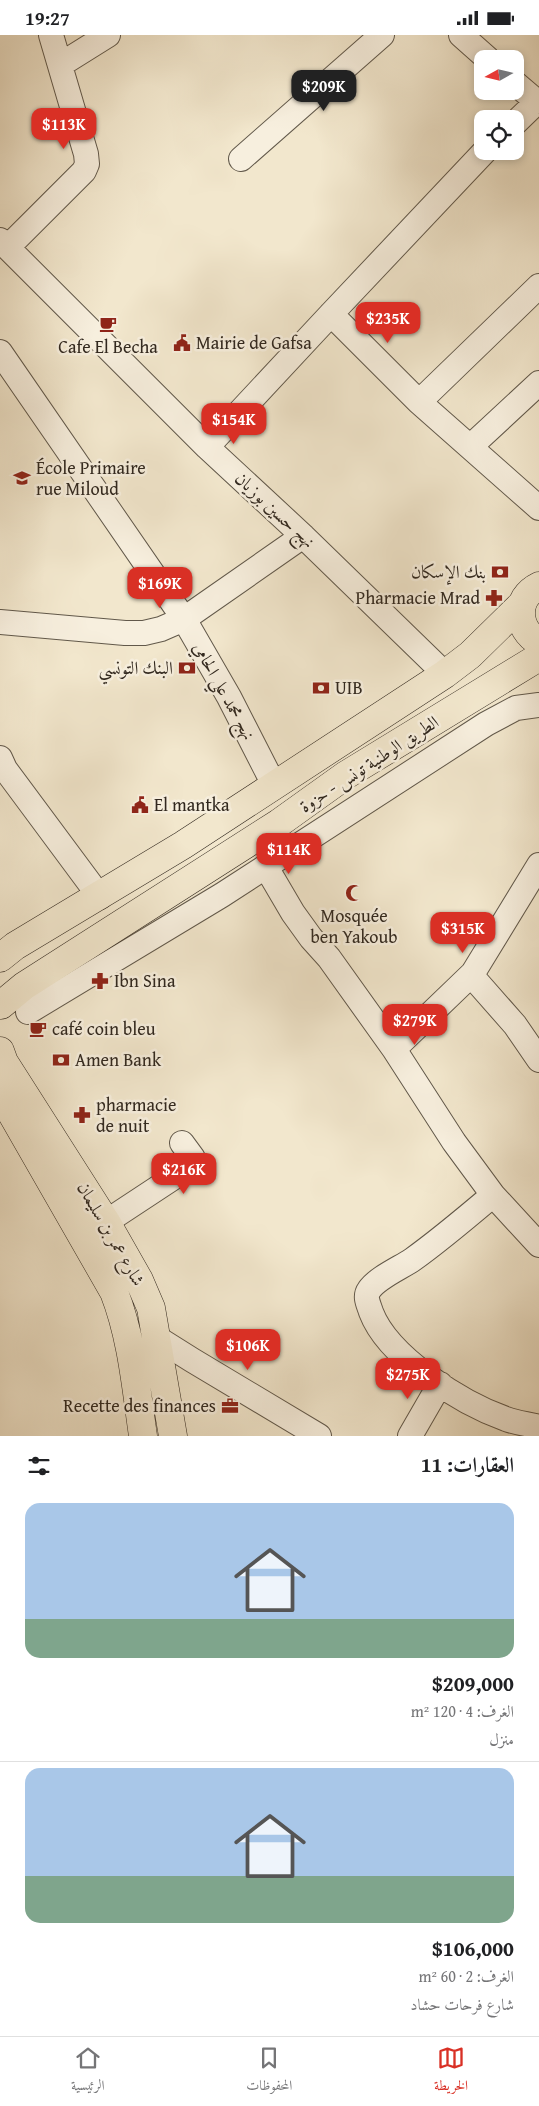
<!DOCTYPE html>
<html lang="ar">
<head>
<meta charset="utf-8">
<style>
  :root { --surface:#fff; --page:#f6f6f6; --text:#202124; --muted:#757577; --line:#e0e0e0; --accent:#d93025 }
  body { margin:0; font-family:"Gentium Book Plus",Amiri,serif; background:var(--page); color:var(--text); direction:rtl; height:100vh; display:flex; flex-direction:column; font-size:19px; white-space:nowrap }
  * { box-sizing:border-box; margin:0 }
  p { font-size:16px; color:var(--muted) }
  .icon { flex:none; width:28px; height:28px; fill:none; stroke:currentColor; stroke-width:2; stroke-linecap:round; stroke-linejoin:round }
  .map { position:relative; height:1401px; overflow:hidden; direction:ltr }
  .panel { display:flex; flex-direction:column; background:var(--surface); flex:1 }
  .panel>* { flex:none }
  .needle { width:32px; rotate:262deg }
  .buttons { position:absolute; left:474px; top:15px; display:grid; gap:10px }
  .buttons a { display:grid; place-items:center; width:50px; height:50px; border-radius:10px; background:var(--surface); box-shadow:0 2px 8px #0003; font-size:25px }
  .price { position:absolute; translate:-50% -42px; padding:0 11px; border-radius:10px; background:var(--accent); color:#fff; font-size:16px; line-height:32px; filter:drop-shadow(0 1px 2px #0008) }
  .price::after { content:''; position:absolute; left:50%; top:30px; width:15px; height:11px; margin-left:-8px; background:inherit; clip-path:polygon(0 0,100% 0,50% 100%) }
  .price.selected { background:#222; color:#fff }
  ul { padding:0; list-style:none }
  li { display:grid; align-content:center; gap:10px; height:265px; padding:0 25px }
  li+li { border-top:1px solid var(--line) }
  li span { display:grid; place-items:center; height:155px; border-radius:15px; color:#555 }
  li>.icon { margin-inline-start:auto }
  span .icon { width:90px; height:90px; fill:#fffc; stroke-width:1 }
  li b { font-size:21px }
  h2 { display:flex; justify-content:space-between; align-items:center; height:60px; padding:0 25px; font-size:21px }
  .status { display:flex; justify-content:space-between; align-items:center; height:35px; padding:0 25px; background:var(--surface); direction:ltr }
  .status svg { height:14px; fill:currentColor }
  .menu { display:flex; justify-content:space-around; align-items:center; height:70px; border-top:1px solid var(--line); background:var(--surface); font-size:14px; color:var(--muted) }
  .menu a { display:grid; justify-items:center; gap:2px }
  .menu .selected { color:var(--accent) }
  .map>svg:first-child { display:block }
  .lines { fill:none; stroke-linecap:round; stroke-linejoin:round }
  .minor-casing { stroke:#61584a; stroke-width:26 }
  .major-casing { stroke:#31281f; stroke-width:29 }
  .minor { stroke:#f7efde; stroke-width:24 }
  .major { stroke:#f2e7cd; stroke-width:28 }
  .labels { text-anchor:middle; stroke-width:5; stroke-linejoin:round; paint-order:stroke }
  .poi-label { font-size:18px; fill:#31281f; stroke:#f7efde; text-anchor:start }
  .street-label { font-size:18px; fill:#31281f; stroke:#f7efde }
</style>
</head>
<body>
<div class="status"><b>19:27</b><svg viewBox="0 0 49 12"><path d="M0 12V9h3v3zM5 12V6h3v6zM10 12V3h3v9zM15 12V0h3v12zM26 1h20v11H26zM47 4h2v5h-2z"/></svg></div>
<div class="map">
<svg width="539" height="1401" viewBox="0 0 539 1401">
  <rect width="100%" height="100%" fill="#f2e7cd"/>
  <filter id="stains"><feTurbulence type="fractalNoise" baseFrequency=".004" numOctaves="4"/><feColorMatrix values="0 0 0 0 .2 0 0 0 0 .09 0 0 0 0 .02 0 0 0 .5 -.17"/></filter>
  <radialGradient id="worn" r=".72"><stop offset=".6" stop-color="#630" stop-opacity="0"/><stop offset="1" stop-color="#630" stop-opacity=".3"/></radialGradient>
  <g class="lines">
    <!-- minor casing -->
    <g class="minor-casing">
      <path id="minor" d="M461,0L488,24
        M60,30L108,0
        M515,48L537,67
        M515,88L539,65
        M241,124L382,0
        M0,205L207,412L303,501L445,639
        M8,212L84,136L87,129L86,119L51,0
        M539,251L419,367L539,473
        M331,279L419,367
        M0,317L184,584L229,662L274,750
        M207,412L331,279L485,116
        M470,412L539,348
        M0,587L125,598H144L161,594L184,584L303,501
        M0,723L5,734L100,862
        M266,832L293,878L311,903L329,923L394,1014L454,1107L493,1160L539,1210
        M471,940L515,990L539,1025
        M28,977L222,860L486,689L516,673L539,670
        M394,1014L473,938L539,830
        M493,1160C467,1182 440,1205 412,1225C400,1233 377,1243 369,1255C364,1262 369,1270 371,1277C388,1322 461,1368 506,1384C516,1388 528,1389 539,1392
        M106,1187L191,1131L193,1123L182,1108
        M157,1303L192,1325L319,1401
        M410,1401L440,1349"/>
    </g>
    <!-- major casing -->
    <g class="major-casing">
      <path id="major" d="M539,551C514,563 516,594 539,607
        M0,923L15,911L183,810L445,639L470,620L522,569
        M1,970L24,951L279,788L346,740L539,622
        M0,1016L4,1027L106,1187L139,1245L151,1273L173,1401
        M0,1058L114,1257C132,1303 136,1353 143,1401"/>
    </g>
    <!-- minor -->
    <use href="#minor" class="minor"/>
    <!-- major -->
    <use href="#major" class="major"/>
  </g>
  <!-- icons -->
  <defs>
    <g id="cafe-bare" transform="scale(1.35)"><path d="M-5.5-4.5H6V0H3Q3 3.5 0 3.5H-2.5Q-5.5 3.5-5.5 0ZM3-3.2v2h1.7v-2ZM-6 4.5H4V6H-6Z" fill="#8f2418" stroke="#f7efde" stroke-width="2.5" paint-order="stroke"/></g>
    <g id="civic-bare" transform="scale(1.35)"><path d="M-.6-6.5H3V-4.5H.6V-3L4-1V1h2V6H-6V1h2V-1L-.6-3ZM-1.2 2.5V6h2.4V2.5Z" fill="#8f2418" stroke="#f7efde" stroke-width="2.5" paint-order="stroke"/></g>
    <g id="school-bare" transform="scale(1.35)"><path d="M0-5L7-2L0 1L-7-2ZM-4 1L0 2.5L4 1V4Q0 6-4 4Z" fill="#8f2418" stroke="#f7efde" stroke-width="2.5" paint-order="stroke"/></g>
    <g id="bank-bare" transform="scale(1.35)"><path d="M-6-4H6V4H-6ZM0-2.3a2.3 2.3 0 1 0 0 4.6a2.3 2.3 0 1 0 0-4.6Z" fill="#8f2418" stroke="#f7efde" stroke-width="2.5" paint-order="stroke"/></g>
    <g id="pharmacy-bare" transform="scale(1.35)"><path d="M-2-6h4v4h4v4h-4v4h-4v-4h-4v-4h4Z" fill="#8f2418" stroke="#f7efde" stroke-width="2.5" paint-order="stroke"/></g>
    <g id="mosque-bare" transform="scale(1.35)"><path d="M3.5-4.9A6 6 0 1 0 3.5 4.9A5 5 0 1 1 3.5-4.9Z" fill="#8f2418" stroke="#f7efde" stroke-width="2.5" paint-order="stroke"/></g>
    <g id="office-bare" transform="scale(1.35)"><path d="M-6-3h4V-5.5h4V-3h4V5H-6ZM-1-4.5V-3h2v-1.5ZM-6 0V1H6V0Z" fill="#8f2418" stroke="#f7efde" stroke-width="2.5" paint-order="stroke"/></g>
  </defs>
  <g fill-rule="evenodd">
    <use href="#cafe-bare" x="108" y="289"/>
    <use href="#civic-bare" x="182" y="308"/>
    <use href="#school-bare" x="22" y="443"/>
    <use href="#bank-bare" x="500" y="537"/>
    <use href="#pharmacy-bare" x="494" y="563"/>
    <use href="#bank-bare" x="187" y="633"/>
    <use href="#bank-bare" x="321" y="653"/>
    <use href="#civic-bare" x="140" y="770"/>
    <use href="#mosque-bare" x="354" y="858"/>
    <use href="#pharmacy-bare" x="100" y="946"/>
    <use href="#cafe-bare" x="38" y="994"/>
    <use href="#bank-bare" x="61" y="1025"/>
    <use href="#pharmacy-bare" x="82" y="1080"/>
    <use href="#office-bare" x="230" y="1371"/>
  </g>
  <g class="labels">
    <!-- poi labels -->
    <g class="poi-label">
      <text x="196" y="314">Mairie de Gafsa</text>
      <text x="108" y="318" text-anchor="middle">Cafe El Becha</text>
      <text x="36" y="439">École Primaire<tspan x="36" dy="21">rue Miloud</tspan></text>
      <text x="486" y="543" text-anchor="end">بنك الإسكان</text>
      <text x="480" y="569" text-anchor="end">Pharmacie Mrad</text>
      <text x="173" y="639" text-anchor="end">البنك التونسي</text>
      <text x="335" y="659">UIB</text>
      <text x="154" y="776">El mantka</text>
      <text x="354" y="887" text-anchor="middle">Mosquée<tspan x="354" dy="21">ben Yakoub</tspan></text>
      <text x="114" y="952">Ibn Sina</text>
      <text x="52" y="1000">café coin bleu</text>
      <text x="75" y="1031">Amen Bank</text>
      <text x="96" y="1076">pharmacie<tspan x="96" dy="21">de nuit</tspan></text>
      <text x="216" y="1377" text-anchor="end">Recette des finances</text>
    </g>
    <!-- street labels -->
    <g class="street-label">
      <text transform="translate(275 475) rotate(43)" y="6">نهج حسين بوزيان</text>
      <text transform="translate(224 656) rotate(61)" y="6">نهج محمد علي الحامي</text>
      <text transform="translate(369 729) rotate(-33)" y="6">الطريق الوطنية تونس - حزوة</text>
      <text transform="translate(111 1199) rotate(60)" y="6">شارع عمر بن سليمان</text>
    </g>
  </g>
  <rect width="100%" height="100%" filter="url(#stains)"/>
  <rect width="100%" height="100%" fill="url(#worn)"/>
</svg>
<div class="buttons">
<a><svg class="needle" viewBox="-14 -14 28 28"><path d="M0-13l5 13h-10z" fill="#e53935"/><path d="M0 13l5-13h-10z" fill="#757577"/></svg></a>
<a><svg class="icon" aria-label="locate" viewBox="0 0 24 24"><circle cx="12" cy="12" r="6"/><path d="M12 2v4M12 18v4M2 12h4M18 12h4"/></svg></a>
</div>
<b class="price selected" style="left:324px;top:77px">$209K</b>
<b class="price" style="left:64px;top:115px">$113K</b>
<b class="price" style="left:388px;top:309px">$235K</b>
<b class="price" style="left:234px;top:410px">$154K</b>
<b class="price" style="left:160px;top:574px">$169K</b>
<b class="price" style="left:289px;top:840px">$114K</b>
<b class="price" style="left:463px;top:919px">$315K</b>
<b class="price" style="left:415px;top:1011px">$279K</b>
<b class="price" style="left:184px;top:1160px">$216K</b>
<b class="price" style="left:248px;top:1336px">$106K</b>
<b class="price" style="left:408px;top:1365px">$275K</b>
</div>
<section class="panel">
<h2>العقارات: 11<svg class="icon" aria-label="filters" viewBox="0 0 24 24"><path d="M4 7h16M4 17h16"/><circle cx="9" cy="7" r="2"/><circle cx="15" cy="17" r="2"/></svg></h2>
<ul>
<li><span style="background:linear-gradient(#a9c7e8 75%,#7fa58c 0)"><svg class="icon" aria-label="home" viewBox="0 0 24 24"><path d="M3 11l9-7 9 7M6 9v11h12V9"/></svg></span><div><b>$209,000</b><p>الغرف: 4 · 120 m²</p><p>منزل</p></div></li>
<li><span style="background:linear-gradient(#a9c7e8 70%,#7fa58c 0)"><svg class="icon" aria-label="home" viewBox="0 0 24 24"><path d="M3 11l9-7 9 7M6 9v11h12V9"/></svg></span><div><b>$106,000</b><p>الغرف: 2 · 60 m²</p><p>شارع فرحات حشاد</p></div></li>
</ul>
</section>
<nav class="menu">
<a class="selected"><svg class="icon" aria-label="map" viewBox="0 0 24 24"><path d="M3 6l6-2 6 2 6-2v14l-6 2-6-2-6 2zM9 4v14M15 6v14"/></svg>الخريطة</a>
<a><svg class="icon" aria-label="saved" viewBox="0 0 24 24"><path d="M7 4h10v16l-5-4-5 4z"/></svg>المحفوظات</a>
<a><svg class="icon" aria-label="home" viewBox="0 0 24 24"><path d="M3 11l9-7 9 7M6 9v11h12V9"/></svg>الرئيسية</a>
</nav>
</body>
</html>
